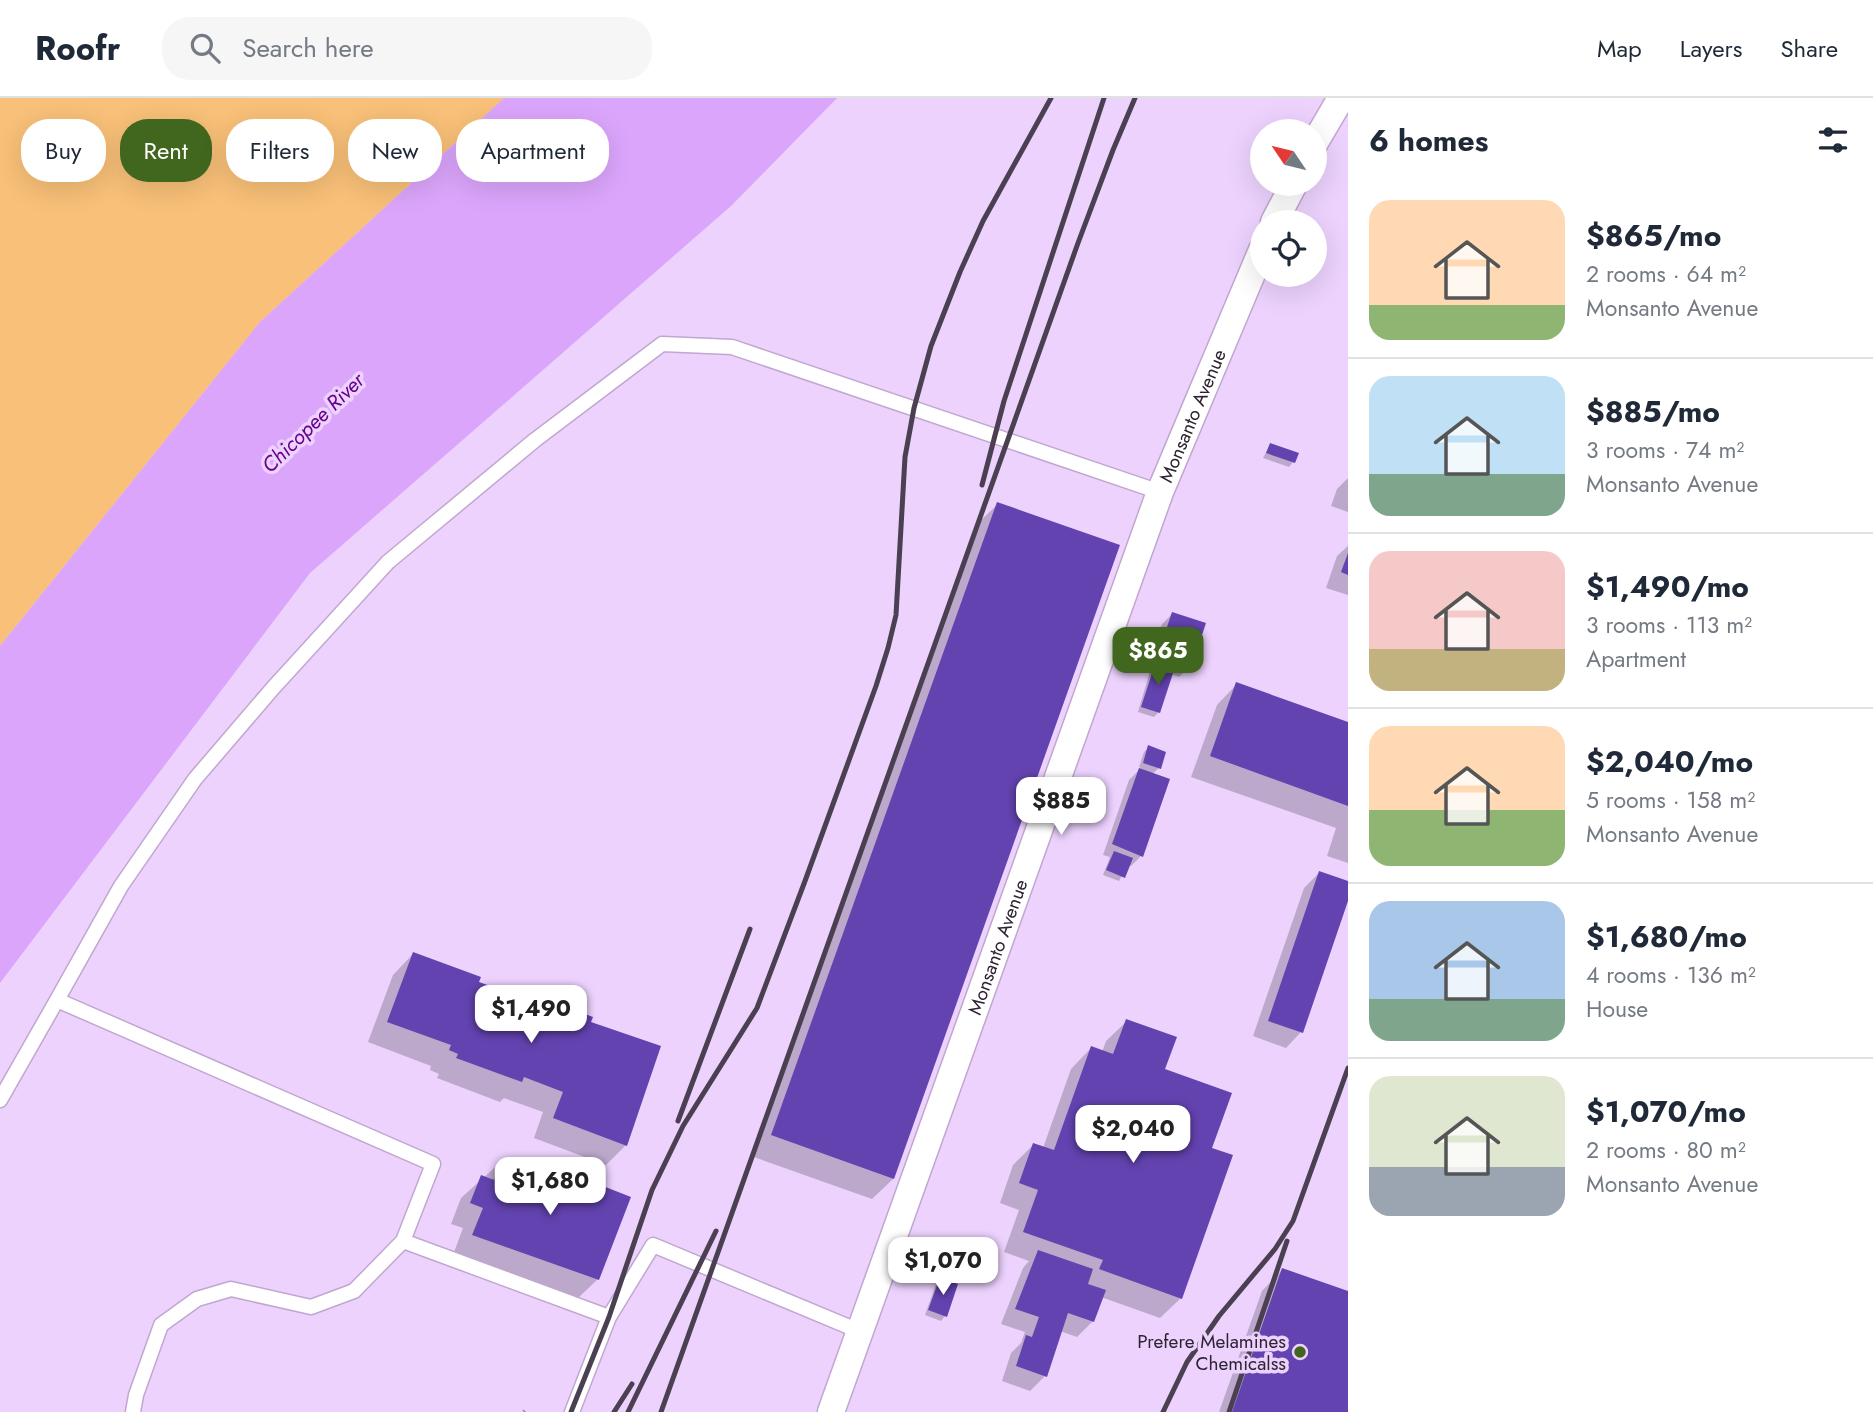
<!DOCTYPE html>
<html lang="en">
<head>
<meta charset="utf-8">
<style>
  :root { --surface:#fff; --page:#f6f6f7; --text:#1f2937; --muted:#747a83; --line:#e0e1e3; --accent:#41661e }
  body { margin:0; font-family:Jost,sans-serif; background:var(--page); color:var(--text); height:100vh; display:flex; flex-direction:column; font-size:26px; white-space:nowrap }
  * { box-sizing:border-box; margin:0 }
  p { font-size:23px; color:var(--muted) }
  .icon { flex:none; width:38px; height:38px; fill:none; stroke:currentColor; stroke-width:2; stroke-linecap:round; stroke-linejoin:round }
  .map { position:relative; flex:1; overflow:hidden }
  .panel { display:flex; flex-direction:column; background:var(--surface); width:525px }
  .panel>* { flex:none }
  .guide { position:absolute; left:21px; top:21px; width:665px; height:63px; display:flex; gap:14px }
  .needle { width:46px; rotate:305deg }
  .tools { position:absolute; left:1250px; top:21px; display:grid; gap:14px }
  .tools a { display:grid; place-items:center; width:77px; height:77px; border-radius:50%; background:var(--surface); box-shadow:0 7px 28px #0002; font-size:35px }
  .price { position:absolute; translate:-50% -60px; padding:0 16px; border-radius:14px; background:#fff; color:#222; font-size:23px; line-height:46px; filter:drop-shadow(0 2px 4px #0008) }
  .price::after { content:''; position:absolute; left:50%; top:42px; width:21px; height:16px; margin-left:-10px; background:inherit; clip-path:polygon(0 0,100% 0,50% 100%) }
  .price.on { background:var(--accent); color:#fff }
  ul { padding:0; list-style:none }
  li { display:flex; align-items:center; gap:21px; height:175px; padding:0 21px }
  li+li { border-top:2px solid var(--line) }
  li span { display:grid; place-items:center; flex:none; width:196px; height:140px; border-radius:21px; color:#555 }
  li>.icon { margin-inline-start:auto }
  span .icon { width:84px; height:84px; fill:#fffc; stroke-width:1 }
  li b { font-size:30px }
  h2 { display:flex; justify-content:space-between; align-items:center; height:84px; padding:0 21px; font-size:30px }
  .chip { padding:0 24px; border-radius:28px; background:var(--surface); box-shadow:0 7px 28px #0002; font-size:24px; line-height:63px }
  .chip.on { background:var(--accent); color:#fff }
  header { display:flex; align-items:center; gap:42px; box-sizing:border-box; height:98px; padding:0 35px; background:var(--surface); border-bottom:2px solid var(--line) }
  header strong { font-size:33px }
  nav { display:flex; gap:38px; margin-inline-start:auto; font-size:24px }
  .search { width:490px; height:63px; background:var(--page); display:flex; align-items:center; gap:18px; box-sizing:border-box; padding:0 24px; border-radius:28px; color:var(--muted); font-size:26px }
  main { display:flex; flex:1; min-height:0 }
  .map>svg:first-child { display:block }
  .green { fill:#f8c078 }
  .water { fill:#dba5fb }
  .shadow { fill:#0003 }
  .building { fill:#6343b0 }
  .lines { fill:none; stroke-linecap:round; stroke-linejoin:round }
  .service-casing { stroke:#c0a7d0; stroke-width:17 }
  .minor-casing { stroke:#c0a7d0; stroke-width:29 }
  .path { stroke:#92809d; stroke-width:4.5; stroke-dasharray:3.5 3.5; stroke-linecap:butt }
  .service { stroke:#fff; stroke-width:14 }
  .minor { stroke:#fff; stroke-width:26 }
  .rail { stroke:#4b3f52; stroke-width:5 }
  .poi-dot { fill:#41661e; stroke:#ecd2fd; stroke-width:2.5 }
  .labels { text-anchor:middle; stroke-width:7; stroke-linejoin:round; paint-order:stroke }
  .street-label { font-size:19px; fill:#2d2332; stroke:#ecd2fd }
  .poi-label { font-size:19px; fill:#2d2332; stroke:#ecd2fd; text-anchor:end }
  .water-label { font-size:21px; font-style:italic; fill:#68018e; stroke:#ecd2fd }
</style>
</head>
<body>
<header>
<strong>Roofr</strong>
<div class="search"><svg class="icon" aria-label="search" viewBox="0 0 24 24"><circle cx="10" cy="10" r="6"/><path d="M15 15l6 6"/></svg>Search here</div>
<nav><a>Map</a><a>Layers</a><a>Share</a></nav>
</header>
<main>
<div class="map">
<svg width="1348" height="1314" viewBox="0 0 1348 1314">
  <rect width="100%" height="100%" fill="#ecd2fd"/>
  <!-- green -->
  <path class="green" d="M0,0H504L260,224L0,548Z"/>
  <!-- water -->
  <path class="water" d="M504,0H837L731,108L310,475L0,885V548L260,224Z"/>
  <!-- shadow -->
  <path class="shadow" d="M1270,347L1293,364L1289,369L1263,360Z
    M1348,380V414L1331,408L1337,391Z
    M998,406L1118,448L893,1081L872,1101L751,1058L977,426Z
    M1348,448V497L1326,490L1337,458Z
    M1172,516L1190,569L1179,579L1170,576L1159,614L1154,619L1138,614L1151,570L1148,569L1162,526Z
    M1237,586L1348,625V765L1327,758L1336,730L1191,679L1217,607Z
    M1149,649L1159,670L1152,676L1141,758L1131,768L1128,767L1119,783L1103,777L1110,759L1103,757L1129,682L1141,670L1139,669L1144,654Z
    M1319,775L1301,934L1286,950L1253,938L1304,790Z
    M413,856L477,885L547,910L551,905L589,925L626,1047L606,1067L534,1040L543,1014L504,1000L500,1004L437,980L439,976L430,972L431,968L368,944L393,877Z
    M1127,923L1163,972L1210,1051L1181,1200L1160,1220L1101,1199L1093,1223L1077,1239L1060,1233L1045,1278L1030,1293L1002,1283L1011,1255L1021,1245L1025,1234L1001,1226L1023,1170L1029,1163L1004,1154L1019,1112L1000,1105L1013,1067L1033,1047L1043,1050L1071,971L1091,950L1102,954L1106,943Z
    M502,1063L554,1083L563,1075L598,1181L577,1201L453,1157L463,1130L451,1126L461,1100Z
    M1282,1172L1348,1314H1219L1262,1193Z
    M940,1181L945,1218L941,1223L925,1217L936,1186Z"/>
  <!-- building -->
  <path class="building" d="M1270,345L1299,355L1295,365L1266,355Z
    M997,404L1120,447L894,1081L771,1037Z
    M1348,455V477L1341,474Z
    M1172,514L1206,525L1191,570L1157,559Z
    M1156,563L1175,569L1160,615L1141,609Z
    M1236,584L1348,624V708L1210,658Z
    M1148,647L1166,654L1161,671L1143,665Z
    M1139,670L1170,681L1143,759L1112,746Z
    M1114,753L1133,760L1125,780L1106,772Z
    M1319,773L1348,783V803L1303,935L1268,923Z
    M413,854L481,879L479,884L549,909L551,903L593,919L591,924L661,948L627,1048L553,1020L563,994L524,979L522,984L456,960L458,956L449,952L451,947L387,924Z
    M1126,921L1177,939L1165,971L1232,995L1212,1050L1233,1057L1182,1201L1099,1171L1103,1162L1023,1134L1038,1092L1019,1085L1033,1045L1054,1052L1091,948L1113,956Z
    M502,1061L559,1083L562,1072L631,1099L599,1182L472,1137L483,1110L470,1105L481,1077L494,1082Z
    M1038,1152L1093,1171L1088,1186L1106,1192L1094,1224L1068,1215L1047,1279L1016,1268L1026,1237L1032,1239L1039,1219L1015,1211Z
    M1282,1170L1348,1193V1314H1232Z
    M940,1179L958,1186L947,1219L928,1212Z"/>
  <g class="lines">
    <!-- service casing -->
    <g class="service-casing">
      <path id="service" d="M57,902L121,788L195,681L273,590L388,464L535,342L662,246L732,249L1160,394
        M0,1002L57,902L433,1066L403,1143L354,1193L311,1209L231,1191L197,1201L161,1227L136,1297L133,1314
        M403,1143L609,1219L653,1147L859,1233
        M572,1314L609,1219"/>
    </g>
    <!-- minor casing -->
    <g class="minor-casing">
      <g id="minor">
        <path d="M1314,46L1341,0"/>
        <path d="M1274,124L1294,86"/>
        <path id="s1" d="M831,1314L1160,394L1262,152"/>
      </g>
    </g>
    <!-- path -->
    <path class="path" d="M524,1314L525,1313"/>
    <!-- service -->
    <use href="#service" class="service"/>
    <!-- minor -->
    <use href="#minor" class="minor"/>
    <!-- rail -->
    <path class="rail" d="M982,387L1004,303L1104,0
      M678,1023L750,831
      M571,1314L609,1219L652,1092L683,1028L757,910L805,783L876,588L888,550L896,517L905,359L914,310L931,248L960,174L983,123L1051,0
      M614,1314L632,1286
      M628,1314L716,1133
      M661,1314L1078,145L1113,52L1135,0
      M1163,1314L1187,1264L1219,1218L1275,1151L1293,1123L1348,970
      M1229,1314L1287,1143"/>
  </g>
  <!-- markers -->
  <circle class="poi-dot" cx="1300" cy="1254" r="7"/>
  <g class="labels">
    <!-- street labels -->
    <g class="street-label">
      <text dy="7" stroke="none"><textPath href="#s1" startOffset="1060">Monsanto Avenue</textPath></text>
      <text dy="7" stroke="none"><textPath href="#s1" startOffset="494">Monsanto Avenue</textPath></text>
    </g>
    <!-- poi labels -->
    <g class="poi-label">
      <text x="1286" y="1250">Prefere Melamines<tspan x="1286" dy="22">Chemicalss</tspan></text>
    </g>
    <!-- water labels -->
    <g class="water-label">
      <text transform="translate(313 325) rotate(-44)" y="7">Chicopee River</text>
    </g>
  </g>
</svg>
<div class="tools">
<a><svg class="needle" viewBox="-14 -14 28 28"><path d="M0-13l5 13h-10z" fill="#e53935"/><path d="M0 13l5-13h-10z" fill="#747a83"/></svg></a>
<a><svg class="icon" aria-label="locate" viewBox="0 0 24 24"><circle cx="12" cy="12" r="6"/><path d="M12 2v4M12 18v4M2 12h4M18 12h4"/></svg></a>
</div>
<b class="price on" style="left:1158px;top:589px">$865</b>
<b class="price" style="left:1061px;top:739px">$885</b>
<b class="price" style="left:531px;top:947px">$1,490</b>
<b class="price" style="left:1133px;top:1067px">$2,040</b>
<b class="price" style="left:550px;top:1119px">$1,680</b>
<b class="price" style="left:943px;top:1199px">$1,070</b>
<div class="guide">
<a class="chip">Buy</a>
<a class="chip on">Rent</a>
<a class="chip">Filters</a>
<a class="chip">New</a>
<a class="chip">Apartment</a>
</div>
</div>
<section class="panel">
<h2>6 homes<svg class="icon" aria-label="filters" viewBox="0 0 24 24"><path d="M4 7h16M4 17h16"/><circle cx="9" cy="7" r="2"/><circle cx="15" cy="17" r="2"/></svg></h2>
<ul>
<li><span style="background:linear-gradient(#ffd9b3 75%,#8fb573 0)"><svg class="icon" aria-label="home" viewBox="0 0 24 24"><path d="M3 11l9-7 9 7M6 9v11h12V9"/></svg></span><div><b>$865/mo</b><p>2 rooms · 64 m²</p><p>Monsanto Avenue</p></div></li>
<li><span style="background:linear-gradient(#bfe0f5 70%,#7fa58c 0)"><svg class="icon" aria-label="home" viewBox="0 0 24 24"><path d="M3 11l9-7 9 7M6 9v11h12V9"/></svg></span><div><b>$885/mo</b><p>3 rooms · 74 m²</p><p>Monsanto Avenue</p></div></li>
<li><span style="background:linear-gradient(#f6c9c9 70%,#c2b280 0)"><svg class="icon" aria-label="home" viewBox="0 0 24 24"><path d="M3 11l9-7 9 7M6 9v11h12V9"/></svg></span><div><b>$1,490/mo</b><p>3 rooms · 113 m²</p><p>Apartment</p></div></li>
<li><span style="background:linear-gradient(#ffd9b3 60%,#8fb573 0)"><svg class="icon" aria-label="home" viewBox="0 0 24 24"><path d="M3 11l9-7 9 7M6 9v11h12V9"/></svg></span><div><b>$2,040/mo</b><p>5 rooms · 158 m²</p><p>Monsanto Avenue</p></div></li>
<li><span style="background:linear-gradient(#a9c7e8 70%,#7fa58c 0)"><svg class="icon" aria-label="home" viewBox="0 0 24 24"><path d="M3 11l9-7 9 7M6 9v11h12V9"/></svg></span><div><b>$1,680/mo</b><p>4 rooms · 136 m²</p><p>House</p></div></li>
<li><span style="background:linear-gradient(#dfe7d0 65%,#9aa5b1 0)"><svg class="icon" aria-label="home" viewBox="0 0 24 24"><path d="M3 11l9-7 9 7M6 9v11h12V9"/></svg></span><div><b>$1,070/mo</b><p>2 rooms · 80 m²</p><p>Monsanto Avenue</p></div></li>
</ul>
</section>
</main>
</body>
</html>
